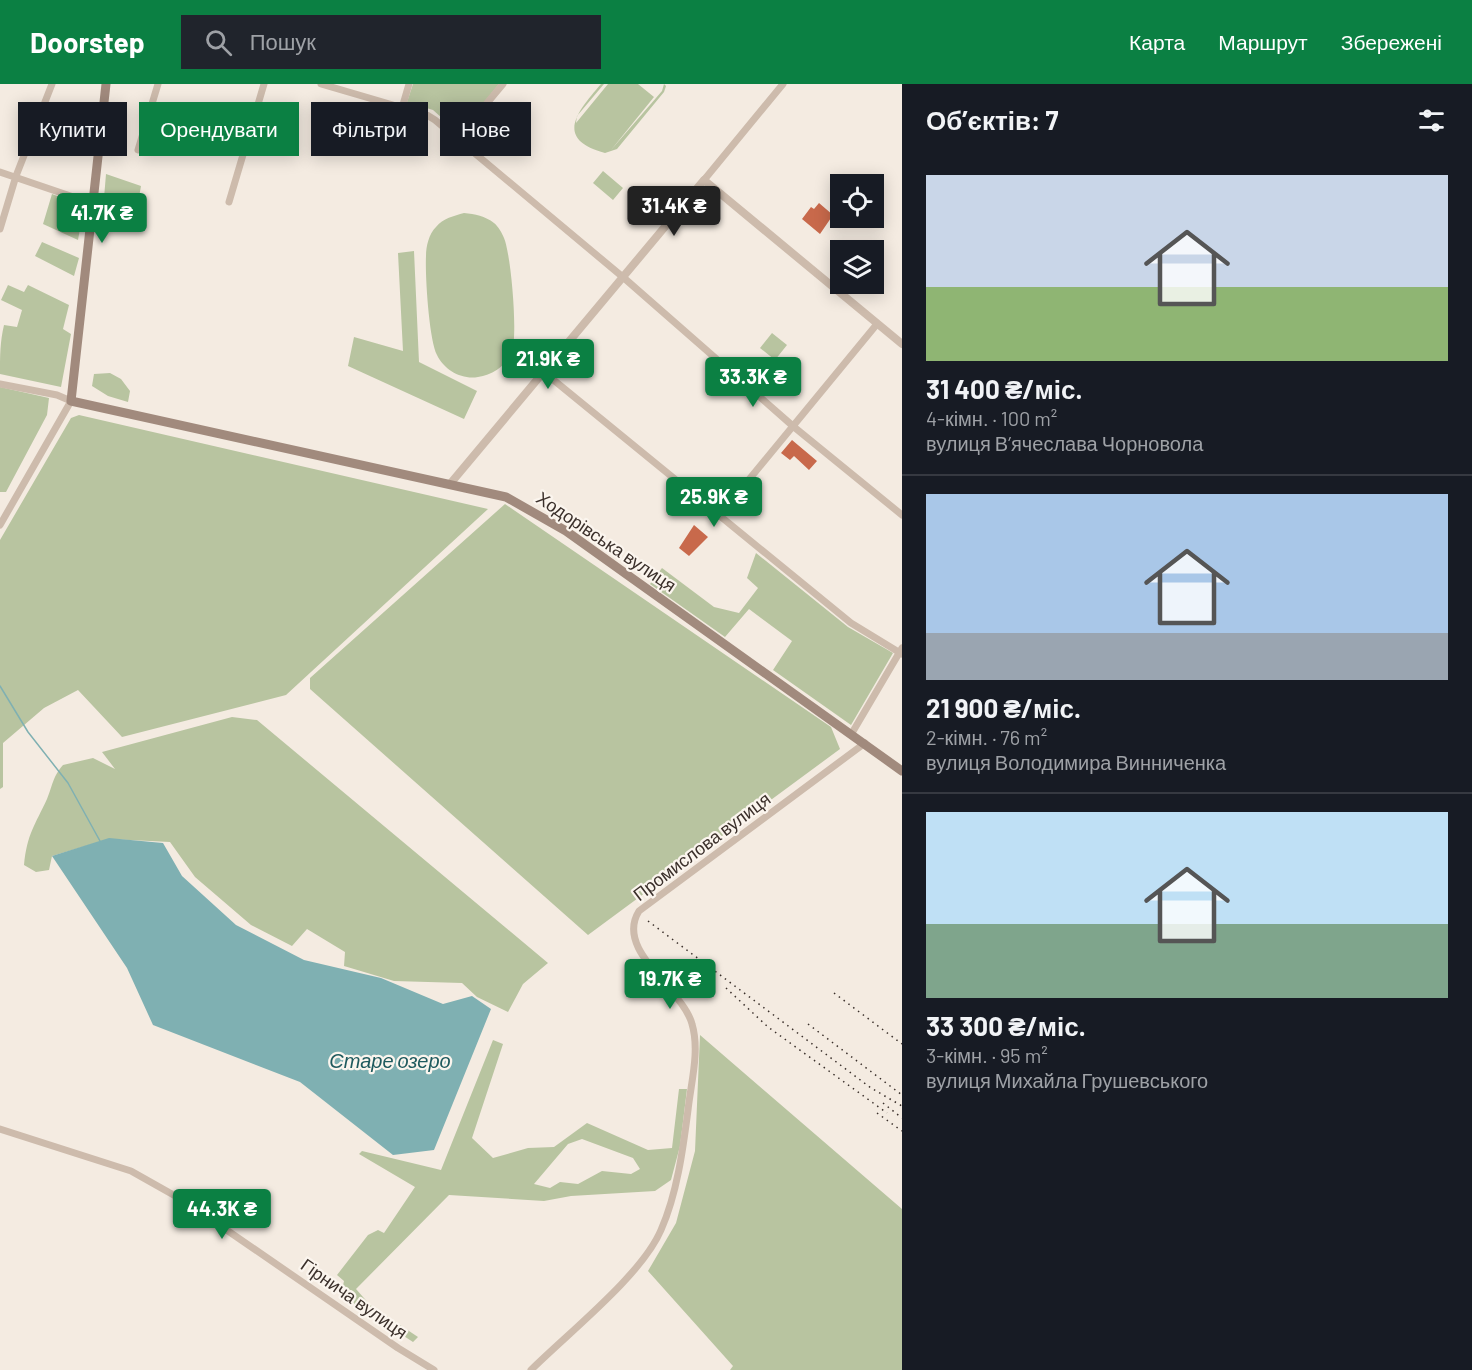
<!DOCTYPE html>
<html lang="uk">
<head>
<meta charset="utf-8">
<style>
  :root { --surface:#171b24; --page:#20242c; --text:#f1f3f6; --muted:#9ea1a6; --line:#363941; --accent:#0b8043 }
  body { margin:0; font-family:Barlow,sans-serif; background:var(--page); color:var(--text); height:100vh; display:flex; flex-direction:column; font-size:22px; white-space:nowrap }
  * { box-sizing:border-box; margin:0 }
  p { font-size:20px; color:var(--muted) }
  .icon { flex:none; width:33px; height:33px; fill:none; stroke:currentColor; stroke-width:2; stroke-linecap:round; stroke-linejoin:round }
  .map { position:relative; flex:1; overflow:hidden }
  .sheet { display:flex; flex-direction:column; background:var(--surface); width:570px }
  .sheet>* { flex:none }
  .top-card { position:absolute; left:18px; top:18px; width:570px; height:54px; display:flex; gap:12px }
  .tools { position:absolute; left:830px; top:90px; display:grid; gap:12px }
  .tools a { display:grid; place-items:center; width:54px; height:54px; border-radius:0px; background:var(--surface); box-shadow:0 3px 15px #0003; font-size:30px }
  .price { position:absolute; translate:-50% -51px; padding:0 14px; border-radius:6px; background:var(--accent); color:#fff; font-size:20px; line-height:39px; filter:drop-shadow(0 2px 3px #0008) }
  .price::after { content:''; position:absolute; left:50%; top:36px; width:18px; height:14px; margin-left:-9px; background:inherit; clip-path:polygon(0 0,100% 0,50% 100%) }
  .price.active { background:#222; color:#fff }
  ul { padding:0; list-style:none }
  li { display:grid; align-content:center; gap:12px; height:318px; padding:0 24px }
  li+li { border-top:2px solid var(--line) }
  li span { display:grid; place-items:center; height:186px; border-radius:0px; color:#555 }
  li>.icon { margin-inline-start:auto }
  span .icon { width:108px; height:108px; fill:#fffc; stroke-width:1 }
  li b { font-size:26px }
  h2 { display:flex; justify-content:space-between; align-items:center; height:72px; padding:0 24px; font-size:26px }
  .chip { padding:0 21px; border-radius:0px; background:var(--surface); box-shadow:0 3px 15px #0003; font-size:21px; line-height:54px }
  .chip.active { background:var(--accent); color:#fff }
  header { display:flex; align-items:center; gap:36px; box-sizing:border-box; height:84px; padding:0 30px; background:var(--accent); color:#fff }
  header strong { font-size:28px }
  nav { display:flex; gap:33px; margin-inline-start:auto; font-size:21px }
  .search { width:420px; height:54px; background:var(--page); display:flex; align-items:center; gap:15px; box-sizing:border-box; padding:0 21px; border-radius:0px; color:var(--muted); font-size:22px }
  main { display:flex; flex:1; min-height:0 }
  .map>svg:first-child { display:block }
  .green { fill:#b8c4a0; fill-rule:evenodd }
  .water { fill:#7fb0b2 }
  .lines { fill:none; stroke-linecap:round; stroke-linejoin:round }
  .stream { stroke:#7fb0b2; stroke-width:1.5 }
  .building { fill:#c8694b }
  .minor { stroke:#cdbbac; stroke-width:7 }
  .tertiary { stroke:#cdbbac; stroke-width:8 }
  .secondary { stroke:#a18a7d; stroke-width:9 }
  .rail { stroke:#3b302b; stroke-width:1.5; stroke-dasharray:1.5 4.5; stroke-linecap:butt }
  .labels { text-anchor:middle; stroke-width:4.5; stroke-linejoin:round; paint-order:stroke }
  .street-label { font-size:18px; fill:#3b302b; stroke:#fbf5ee }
  .water-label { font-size:20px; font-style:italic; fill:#1f5a5e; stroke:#fbf5ee }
</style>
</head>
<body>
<header>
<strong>Doorstep</strong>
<div class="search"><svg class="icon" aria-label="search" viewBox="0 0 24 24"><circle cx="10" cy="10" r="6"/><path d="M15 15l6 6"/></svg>Пошук</div>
<nav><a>Карта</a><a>Маршрут</a><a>Збережені</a></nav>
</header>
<main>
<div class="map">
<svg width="902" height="1286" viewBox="0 0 902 1286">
  <rect width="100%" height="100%" fill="#f4ebe1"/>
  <!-- green -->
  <path class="green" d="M413,0H499L459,49L433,26L407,18Z
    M601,0H604L577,32L576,39L608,0H638L654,13L611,66L662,7L664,0L666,2L664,8L617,65L605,69C553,55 578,27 601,0Z
    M603,87L623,104L613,116L593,99Z
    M106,90L141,102L138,119L104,114Z
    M52,110L84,122L78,156L43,140Z
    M464,129C475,130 485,132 494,139C498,142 502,149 504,154C511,170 518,251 512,267C507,281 493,291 478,293C462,296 444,286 437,271C429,256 425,191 426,172C426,162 429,150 436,143C443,134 454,132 464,129Z
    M42,158L79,174L74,192L35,172Z
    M414,167L419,278L477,307L464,335L348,282L354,253L403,267L398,169Z
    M8,201L24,208L28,201L69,221L63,245L71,250L61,303L0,290C0,272 0,258 4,241L17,243L22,226L1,216Z
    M772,249L787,261L775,276L760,264Z
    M110,289L121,295L130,307L128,318L108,312L92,302L94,290Z
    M0,303L49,314L47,331L6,408H0Z
    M79,331L488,425L286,611L122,653L78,606L44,624L3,659V703L0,705V456L71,334Z
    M505,420L831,643L840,665L588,851L310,605V594Z
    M756,469L848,543L893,569L851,641L773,586L792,557L749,525L725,553L650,500L662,484L714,523L739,529L758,504L747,494Z
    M232,633L257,636L548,879L523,900L508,928L477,913L462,899L394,897L344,882L345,868L307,845L292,862L251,841L195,793L170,758L109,755L52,772L49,786L36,788L24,781C27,750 35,741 47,715C53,701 52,694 63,681L93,674L115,685L102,668Z
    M700,951L902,1125V1286H730L733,1282L648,1187L676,1139L695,1067Z
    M493,956L503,960L472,1054L493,1074L528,1064L554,1063L587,1039L648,1066L672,1064L679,1005H687L680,1062L671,1096L655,1107L571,1112L544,1117L449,1111L356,1205L370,1221L418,1253L413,1258L341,1211L344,1197L337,1191L368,1151L378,1146L384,1149L415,1103L359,1070L362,1067L441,1086ZM582,1055L633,1074L640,1085L631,1090L602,1087L578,1100L560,1098L550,1104L534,1100L568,1060Z"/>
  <!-- water -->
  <path class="water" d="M109,754L163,759L182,792L236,841L304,876L381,894L443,920L472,912L491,925L434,1066L393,1071L300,998L153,941L127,884L52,772Z"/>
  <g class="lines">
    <!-- stream -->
    <path class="stream" d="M0,602L28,648L68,699L100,757"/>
  </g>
  <!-- building -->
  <path class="building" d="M819,119L833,131L820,150L802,135L811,123L814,125Z
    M792,356L817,377L809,386L794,372L790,376L781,369Z
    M694,441L708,453L689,472L679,464Z"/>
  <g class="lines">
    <!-- minor -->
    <path class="minor" d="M321,0L427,31L435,36L624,194L794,343L902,431
      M402,24L409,0
      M457,55L503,0
      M138,66L158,0
      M0,88L91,119
      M704,96L783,0
      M229,118L264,0
      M0,145L16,92L52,0
      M545,289L851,539L902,570
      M0,300L57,311L71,317L0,441
      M719,432L877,240
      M852,649L902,564
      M0,1045L131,1087L186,1118L398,1264L434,1286
      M531,1286C567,1250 642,1191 661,1146C677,1110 683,1065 688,1026C691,998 700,967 692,940C683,905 614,867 639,827L865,659"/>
    <!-- tertiary -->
    <path class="tertiary" d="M450,400L704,96L902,260"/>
    <!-- secondary -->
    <path class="secondary" d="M106,0L71,317L506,413L566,447L902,687"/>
    <!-- rail -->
    <path class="rail" d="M648,837L871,1004L902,1022
      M726,904L768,943L887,1029
      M834,909L902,960
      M808,940L902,1011
      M883,1019L902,1034
      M877,1029L902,1047"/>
  </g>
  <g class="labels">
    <!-- street labels -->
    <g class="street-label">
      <text transform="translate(606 458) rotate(34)" y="6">Ходорівська вулиця</text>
      <text transform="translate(702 763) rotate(-37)" y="6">Промислова вулиця</text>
      <text transform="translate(354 1215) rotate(35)" y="6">Гірнича вулиця</text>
    </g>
    <!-- water labels -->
    <g class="water-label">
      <text x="390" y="984">Старе озеро</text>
    </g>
  </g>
</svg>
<div class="tools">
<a><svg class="icon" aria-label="locate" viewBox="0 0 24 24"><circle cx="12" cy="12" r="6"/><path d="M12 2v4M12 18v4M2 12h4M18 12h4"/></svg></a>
<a><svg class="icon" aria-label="layers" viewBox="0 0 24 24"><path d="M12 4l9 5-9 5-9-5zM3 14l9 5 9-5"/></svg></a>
</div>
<b class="price active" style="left:674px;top:153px">31.4K ₴</b>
<b class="price" style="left:102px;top:160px">41.7K ₴</b>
<b class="price" style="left:548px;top:306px">21.9K ₴</b>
<b class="price" style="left:753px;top:324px">33.3K ₴</b>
<b class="price" style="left:714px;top:444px">25.9K ₴</b>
<b class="price" style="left:670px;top:926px">19.7K ₴</b>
<b class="price" style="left:222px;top:1156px">44.3K ₴</b>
<div class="top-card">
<a class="chip">Купити</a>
<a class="chip active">Орендувати</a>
<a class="chip">Фільтри</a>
<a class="chip">Нове</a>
</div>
</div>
<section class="sheet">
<h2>Об’єктів: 7<svg class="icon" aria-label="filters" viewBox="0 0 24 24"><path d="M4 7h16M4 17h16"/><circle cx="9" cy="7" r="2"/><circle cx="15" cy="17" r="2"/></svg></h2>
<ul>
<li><span style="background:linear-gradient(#c9d6e8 60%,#8fb573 0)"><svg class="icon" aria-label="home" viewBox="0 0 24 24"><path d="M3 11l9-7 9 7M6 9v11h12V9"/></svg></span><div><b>31 400 ₴/міс.</b><p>4-кімн. · 100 m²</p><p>вулиця Вʼячеслава Чорновола</p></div></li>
<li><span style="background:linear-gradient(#a9c7e8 75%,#9aa5b1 0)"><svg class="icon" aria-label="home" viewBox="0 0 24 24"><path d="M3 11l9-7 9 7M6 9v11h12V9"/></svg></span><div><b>21 900 ₴/міс.</b><p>2-кімн. · 76 m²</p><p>вулиця Володимира Винниченка</p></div></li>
<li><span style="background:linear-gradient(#bfe0f5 60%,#7fa58c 0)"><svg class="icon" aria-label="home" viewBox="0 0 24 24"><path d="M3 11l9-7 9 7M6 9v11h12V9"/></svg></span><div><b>33 300 ₴/міс.</b><p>3-кімн. · 95 m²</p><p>вулиця Михайла Грушевського</p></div></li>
</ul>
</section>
</main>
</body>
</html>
